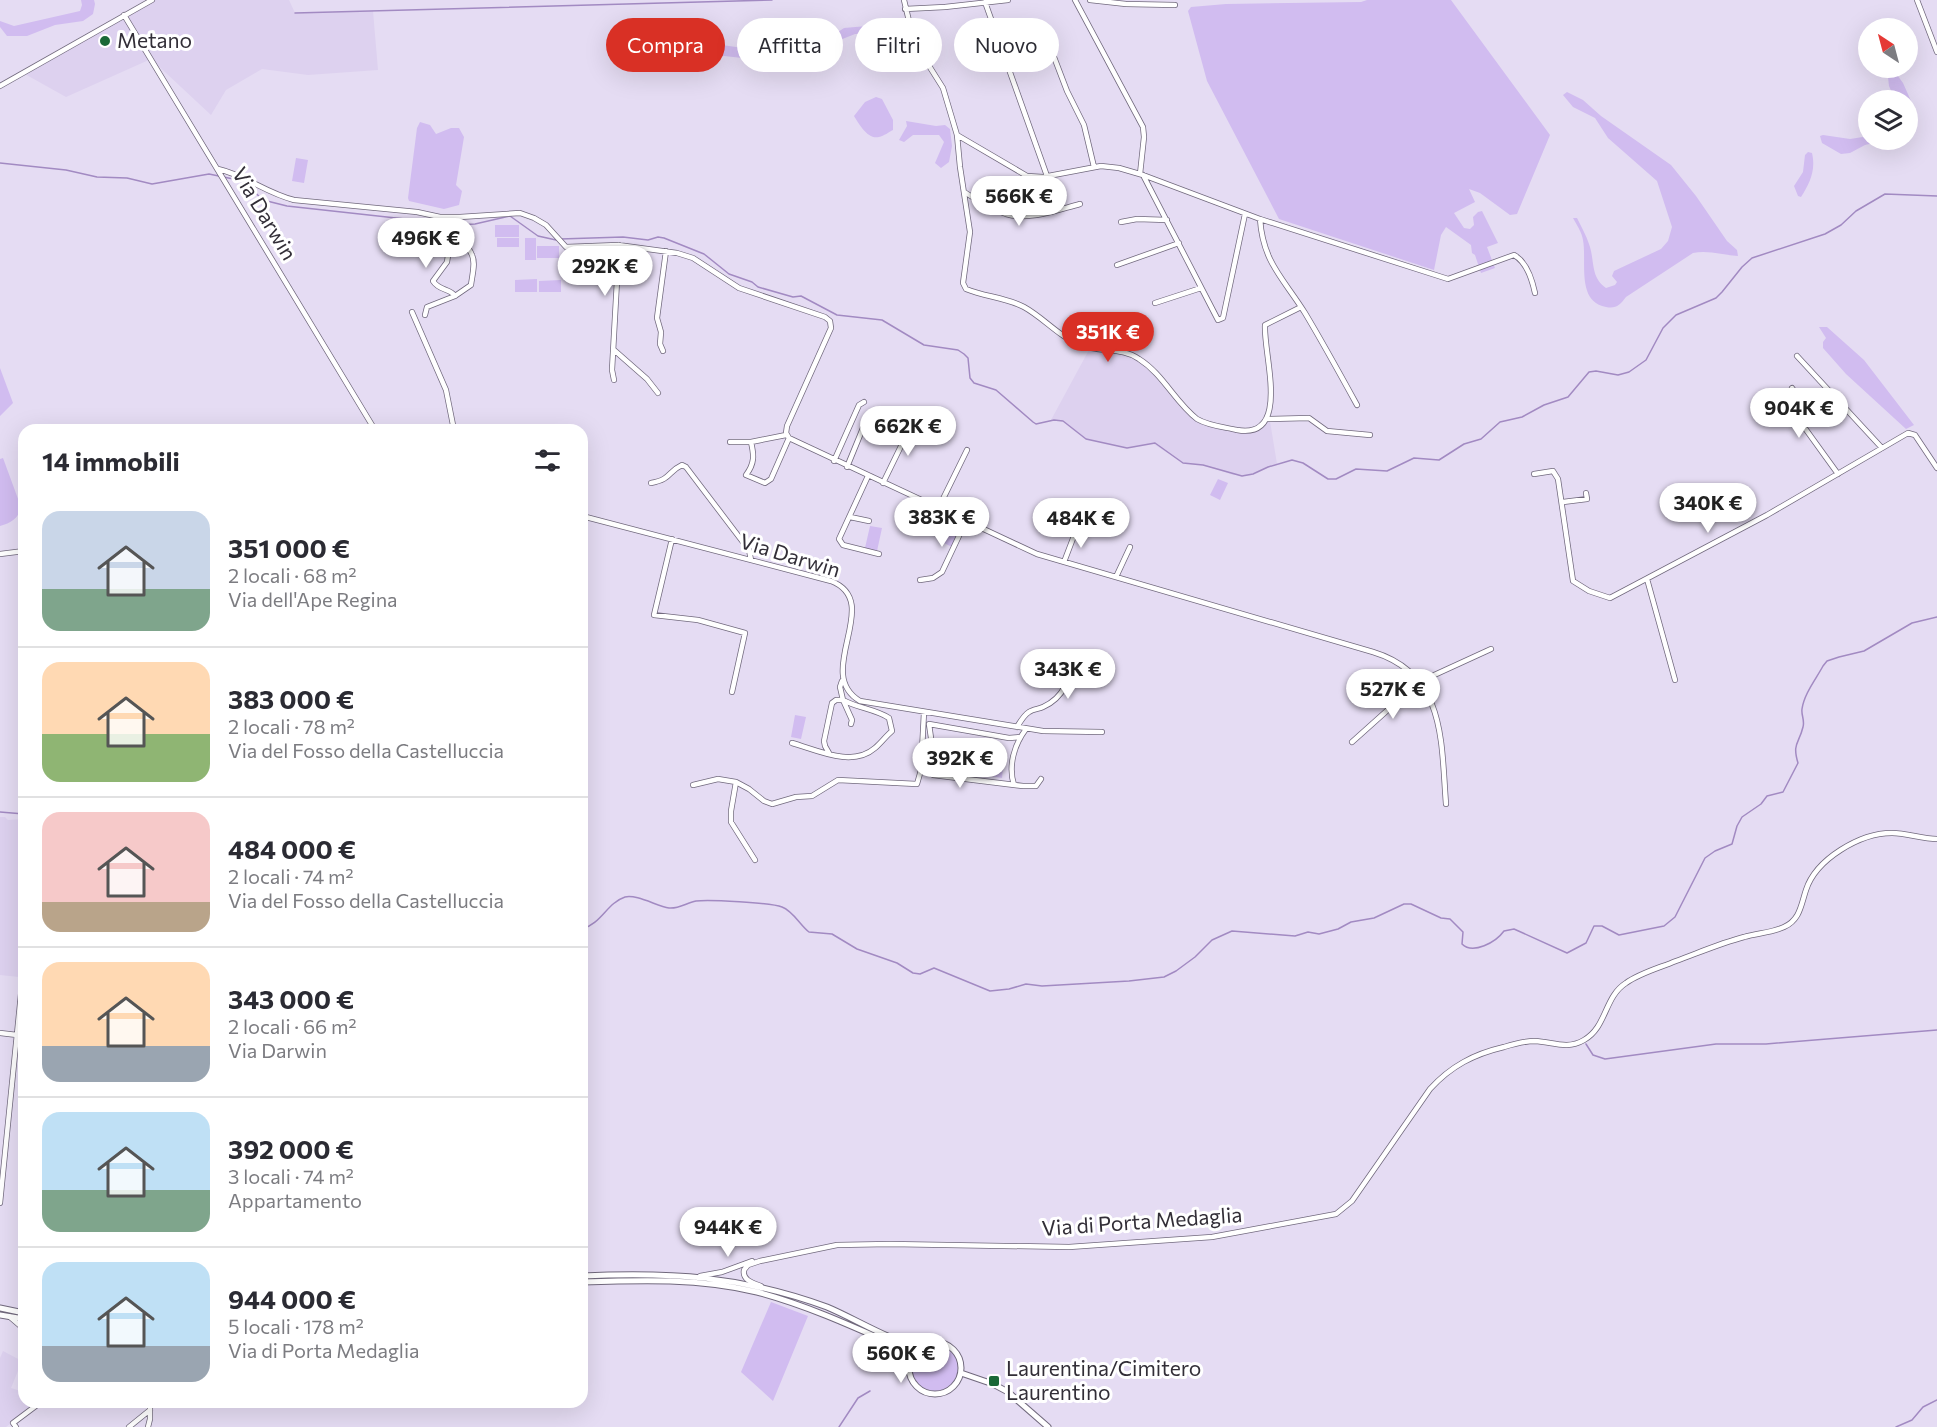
<!DOCTYPE html>
<html lang="it">
<head>
<meta charset="utf-8">
<style>
  :root { --surface:#fff; --page:#f2f2f3; --text:#2b2b33; --muted:#7c7c81; --line:#e1e1e2; --accent:#d93025 }
  body { margin:0; font-family:Commissioner,sans-serif; background:var(--page); color:var(--text); height:100vh; display:flex; flex-direction:column; font-size:22px; white-space:nowrap }
  * { box-sizing:border-box; margin:0 }
  p { font-size:20px; color:var(--muted) }
  .icon { flex:none; width:33px; height:33px; fill:none; stroke:currentColor; stroke-width:2; stroke-linecap:round; stroke-linejoin:round }
  .map { position:relative; flex:1; overflow:hidden }
  .details { position:absolute; left:18px; top:424px; width:570px; height:984px; display:flex; flex-direction:column; background:var(--surface); border-radius:18px; box-shadow:0 6px 24px #0002 }
  .details>* { flex:none }
  .hud { position:absolute; left:606px; top:18px; width:570px; height:54px; display:flex; gap:12px }
  .needle { width:39px; rotate:324deg }
  .buttons { position:absolute; left:1858px; top:18px; display:grid; gap:12px }
  .buttons a { display:grid; place-items:center; width:60px; height:60px; border-radius:50%; background:var(--surface); box-shadow:0 6px 24px #0002; font-size:30px }
  .price { position:absolute; translate:-50% -51px; padding:0 14px; border-radius:21px; background:#fff; color:#222; font-size:20px; line-height:39px; filter:drop-shadow(0 2px 3px #0008) }
  .price::after { content:''; position:absolute; left:50%; top:36px; width:18px; height:14px; margin-left:-9px; background:inherit; clip-path:polygon(0 0,100% 0,50% 100%) }
  .price.selected { background:var(--accent); color:#fff }
  ul { padding:0; list-style:none }
  li { display:flex; align-items:center; gap:18px; height:150px; padding:0 24px }
  li+li { border-top:2px solid var(--line) }
  li span { display:grid; place-items:center; flex:none; width:168px; height:120px; border-radius:18px; color:#555 }
  li>.icon { margin-inline-start:auto }
  span .icon { width:72px; height:72px; fill:#fffc; stroke-width:1 }
  li b { font-size:26px }
  h2 { display:flex; justify-content:space-between; align-items:center; height:72px; padding:0 24px; font-size:26px }
  .chip { padding:0 21px; border-radius:27px; background:var(--surface); box-shadow:0 6px 24px #0002; font-size:21px; line-height:54px }
  .chip.selected { background:var(--accent); color:#fff }
  .map>svg:first-child { display:block }
  .built { fill:#ddd1ef }
  .green { fill:#d1bcf0 }
  .lines { fill:none; stroke-linecap:round; stroke-linejoin:round }
  .stream { stroke:#a28ac2; stroke-width:1.5 }
  .minor-casing { stroke:#71697d; stroke-width:6 }
  .major-casing { stroke:#71697d; stroke-width:7 }
  .minor { stroke:#fff; stroke-width:4.5 }
  .major { stroke:#fff; stroke-width:5 }
  .poi-dot { fill:#1a6837; stroke:#fff; stroke-width:2 }
  .labels { text-anchor:middle; stroke-width:6; stroke-linejoin:round; paint-order:stroke }
  .poi-label { font-size:21px; fill:#322e37; stroke:#fff; text-anchor:start }
  .street-label { font-size:21px; fill:#322e37; stroke:#fff }
</style>
</head>
<body>
<div class="map">
<svg width="1937" height="1427" viewBox="0 0 1937 1427">
  <rect width="100%" height="100%" fill="#e5dcf3"/>
  <!-- built -->
  <path class="built" d="M152,0H289L295,13L373,11L378,70L308,75L262,69L226,90L211,115L151,59L66,97L23,73Z
    M1090,348L1123,352L1148,365L1197,419L1233,429L1260,428L1269,415L1277,464L1250,475H1233L1203,465L1183,463L1152,443L1127,448L1086,439L1063,421L1051,420Z
    M0,817H5L8,820L24,819V970H20L19,977L0,975Z
    M3,1351L22,1361L11,1388L24,1392V1402L38,1403L6,1427H0V1358Z"/>
  <!-- green -->
  <path class="green" d="M81,0H94L95,4L93,14L83,21L55,25L27,36H7L0,27V21L14,26L80,11L82,5Z
    M1367,0H1451L1550,135L1517,214L1510,215L1480,193L1469,189L1475,202L1454,213L1464,228L1470,229L1474,225L1473,217L1478,212L1482,211L1498,243L1487,247L1495,268L1481,273L1475,255L1472,253L1471,245L1446,227L1441,235L1434,270L1279,219L1207,81L1188,11L1191,7L1226,4L1361,2Z
    M867,26L905,38L904,48L871,34H855L840,40L818,56L794,64L698,53L693,47L694,44L701,42L793,55L814,48L844,28Z
    M1887,68H1892L1903,83L1915,110L1908,126V100H1895L1889,86Z
    M1567,92L1583,100L1601,116L1671,165L1696,196L1727,241L1737,250L1738,256C1723,255 1708,250 1693,253L1626,297C1620,305 1616,309 1606,307C1576,302 1587,261 1583,240C1582,233 1577,225 1573,218H1577C1581,226 1586,235 1589,244C1595,260 1590,277 1606,288L1615,285L1617,282L1612,276L1614,271L1661,249L1668,241L1672,227L1657,181L1608,138L1595,118L1573,107L1563,95Z
    M876,97L882,99L893,120V130C889,132 884,136 879,137C868,140 859,124 854,116L865,102Z
    M906,121L936,126L945,125L950,129L952,146L949,162L941,168L935,163L944,142L939,135H913L904,142L899,140L907,126Z
    M420,122L430,125L436,134L451,128H459L464,137L456,185L462,191L459,205L444,209L409,201L408,198L417,128Z
    M1823,135L1850,139L1869,136V140H1886L1865,145L1850,153L1841,154L1822,143L1820,136Z
    M1808,152L1812,153C1816,170 1810,183 1801,197L1798,196L1794,186L1803,172L1805,155Z
    M296,158L308,160L304,183L292,181Z
    M495,225H519V237H495Z
    M497,238H519V247H497Z
    M525,238H536V260H525Z
    M537,246H559V258H537Z
    M537,279V292H515V280Z
    M561,280V292H539V281Z
    M1819,327H1827L1864,360L1914,425L1906,429L1846,374L1823,348V342L1826,338Z
    M0,368L13,403L0,416Z
    M3,458L21,507C19,518 11,523 0,526V459Z
    M1218,479L1228,483L1220,500L1210,495Z
    M951,522L961,527L952,547L942,542Z
    M870,526L882,528L877,551L865,548Z
    M795,715L806,717L801,739L791,737Z
    M985,765L1003,768L1002,778L984,775Z
    M771,1302L808,1316L773,1401L741,1372Z
    M912 1368a23 23 0 1 1 46 0a23 23 0 1 1-46 0Z"/>
  <g class="lines">
    <!-- stream -->
    <path class="stream" d="M295,13L772,0
      M0,163L66,170L97,177L127,178L152,184L209,174L243,181L263,200L287,206L405,219L442,226H450
      M455,225L475,224L510,216L538,236L556,240
      M560,239L623,237L648,240L658,237L664,238L704,254L729,274L752,282L758,287L793,297L801,296L837,315L882,320L924,345L958,350L964,354L968,358L970,378L974,383L996,390L1033,422L1036,424L1054,420L1063,421L1086,439L1127,448L1155,443L1183,463L1203,465L1242,476L1253,474L1268,467L1292,460L1303,463L1328,479H1336L1356,469L1387,471L1414,458L1439,460L1464,444L1481,439L1500,422L1522,417L1544,405L1568,397L1589,372L1596,371L1618,375L1629,372L1646,360L1663,328L1676,315L1716,298L1722,292L1742,267L1752,258L1825,234L1841,225L1856,211L1885,194L1937,196
      M0,812L24,814
      M582,929C601,924 607,903 625,897C636,894 657,906 669,908C679,909 686,903 696,901C708,899 771,903 782,907C793,911 800,925 809,932L832,934L857,949L897,963L913,973L920,974L934,968L990,991L1009,989L1026,984L1042,986L1129,981L1164,977L1176,971L1195,957L1212,940L1232,931L1295,936L1308,932L1319,934L1338,929L1351,922L1374,918L1404,904H1411L1441,918L1450,919L1463,932L1462,944C1473,955 1496,942 1504,931L1514,929L1567,953L1586,943L1594,926H1602L1619,935L1664,926L1675,917L1705,858L1715,851L1732,844L1737,826L1742,817L1761,804L1767,796L1783,792L1798,763C1792,743 1799,744 1803,727C1805,720 1801,715 1802,709C1804,694 1816,679 1823,666L1827,661L1839,657L1864,651L1912,623L1937,617
      M1586,1044L1593,1055L1605,1059L1716,1044H1766L1937,1030
      M839,1427L858,1398L870,1391
      M1896,1427L1912,1420L1923,1407L1937,1400"/>
    <!-- minor casing -->
    <g class="minor-casing">
      <path id="minor" d="M904,0L914,42L943,88L957,135L960,167L970,232L963,283L966,289C985,297 1005,297 1024,307C1044,318 1059,337 1081,345C1100,353 1122,347 1139,359C1163,374 1175,402 1197,419C1209,426 1224,427 1237,430C1292,440 1263,354 1265,325L1301,307
        M1075,0L1143,127L1144,137L1140,174
        M1090,0L1126,4L1175,5
        M1917,0L1937,52
        M985,2L1047,176
        M905,9L945,7L1008,0
        M124,15L375,430
        M1009,66L1054,57L1067,91L1084,125L1094,167
        M0,86L152,0
        M957,135L1027,176L1043,177L1101,166L1119,168L1143,175L1260,219L1448,279L1514,255C1527,262 1532,279 1535,293
        M218,169C245,175 266,193 294,200L417,212L440,217H460L520,213L534,218L546,225L566,247L618,245L677,253L693,258L739,288L825,317L830,321L831,328L787,426L786,433L789,438L1037,554L1373,652C1446,674 1441,742 1446,804
        M1143,175L1218,320L1223,318L1245,214
        M964,192C978,200 991,209 1006,214C1030,221 1057,210 1080,204
        M1260,219C1263,263 1284,279 1305,313C1323,343 1340,374 1357,405
        M1121,222L1137,219L1167,220
        M452,230L447,262L433,281C439,291 450,288 455,296
        M1117,265L1179,243
        M1155,303L1201,288
        M412,312L446,390L454,430
        M425,315L427,307L455,296L471,285C472,276 476,263 472,255C466,240 451,235 451,217
        M614,350L647,379L658,393
        M663,351L660,344L661,332L657,318L666,251
        M1797,356L1882,448
        M614,380L612,370L619,245
        M1792,388L1805,407L1798,416L1799,420L1838,474
        M1268,419L1309,418L1327,431L1370,435
        M730,442H751L786,435
        M751,442C754,455 755,463 746,475L765,483L771,479L789,438
        M834,461L859,405L864,402
        M847,467L863,428
        M1534,474L1553,471L1558,479L1573,581L1589,591L1610,598L1767,515L1908,433L1915,435L1937,468
        M868,476L839,539L843,545L879,554
        M651,483C672,479 667,472 682,465L686,467L749,550L751,560
        M883,483L903,442V438L900,435
        M1563,502L1587,499L1586,493
        M938,509L967,450
        M582,516L831,581C885,602 812,673 860,701L1043,731L1102,732
        M850,517L869,521
        M672,539L654,615L698,620L745,633L732,692
        M0,554L24,551
        M1064,562L1077,528
        M1116,577L1130,547
        M1647,579L1675,680
        M920,580L933,578L942,572L966,521
        M1017,727C1020,722 1024,715 1029,712C1033,709 1039,709 1043,707C1061,699 1076,677 1065,659
        M1020,737L1009,738L929,724L931,738L930,772L933,775L1023,786H1036L1041,779
        M1352,742L1419,682L1491,649
        M792,743C817,750 852,768 875,748C881,743 886,736 892,731L889,718C875,709 857,708 843,700L840,687L842,681
        M829,753L825,746L824,741L832,703L836,700H843L852,720L851,724
        M736,782L731,811V822L755,860
        M693,785L718,779L736,782L749,789L764,801L772,804L796,797L812,796L838,780L917,784L921,770L924,712
        M1014,785C1008,766 1014,745 1026,729
        M0,1033L17,1035
        M0,1203L23,974
        M700,1276L722,1272L752,1261
        M761,1286C753,1283 742,1280 744,1270L748,1265L760,1261L837,1245L890,1244L1069,1247L1212,1237L1336,1214L1352,1201L1430,1089C1451,1066 1474,1054 1504,1047C1514,1044 1525,1041 1535,1041C1553,1042 1567,1050 1584,1040C1607,1027 1604,997 1626,983C1640,973 1659,968 1676,961C1698,953 1721,943 1744,937C1757,933 1771,933 1784,927C1800,920 1801,905 1806,890C1816,859 1860,833 1892,833C1907,833 1922,839 1937,839
        M10,1317L24,1329
        M16,1427L13,1423L41,1402
        M129,1427L150,1410
        M148,1427L150,1419V1402"/>
    </g>
    <!-- major casing -->
    <g class="major-casing">
      <path id="major" d="M582,1276C672,1272 742,1276 827,1307C854,1318 893,1343 920,1346
        M582,1282C641,1280 699,1278 757,1292C806,1305 852,1326 899,1347L906,1353L909,1362
        M0,1308L24,1313
        M0,1315L24,1319
        M909 1368a26 26 0 1 1 52 0a26 26 0 1 1-52 0Z
        M961,1373L993,1384L1008,1392L1048,1427"/>
    </g>
    <!-- minor -->
    <use href="#minor" class="minor"/>
    <!-- major -->
    <use href="#major" class="major"/>
  </g>
  <!-- markers -->
  <g class="poi-dot">
    <circle cx="105" cy="41" r="6"/>
    <rect x="988" y="1375" width="12" height="12" rx="3"/>
  </g>
  <g class="labels">
    <!-- poi labels -->
    <g class="poi-label">
      <text x="117" y="48">Metano</text>
      <text x="1006" y="1376">Laurentina/Cimitero<tspan x="1006" dy="24">Laurentino</tspan></text>
    </g>
    <!-- street labels -->
    <g class="street-label">
      <text transform="translate(264 214) rotate(59)" y="7">Via Darwin</text>
      <text transform="translate(790 556) rotate(17)" y="7">Via Darwin</text>
      <text transform="translate(1142 1222) rotate(-4)" y="7">Via di Porta Medaglia</text>
    </g>
  </g>
</svg>
<div class="buttons">
<a><svg class="needle" viewBox="-14 -14 28 28"><path d="M0-13l5 13h-10z" fill="#e53935"/><path d="M0 13l5-13h-10z" fill="#7c7c81"/></svg></a>
<a><svg class="icon" aria-label="layers" viewBox="0 0 24 24"><path d="M12 4l9 5-9 5-9-5zM3 14l9 5 9-5"/></svg></a>
</div>
<b class="price" style="left:1019px;top:227px">566K €</b>
<b class="price" style="left:426px;top:269px">496K €</b>
<b class="price" style="left:605px;top:297px">292K €</b>
<b class="price selected" style="left:1108px;top:363px">351K €</b>
<b class="price" style="left:1799px;top:439px">904K €</b>
<b class="price" style="left:908px;top:457px">662K €</b>
<b class="price" style="left:1708px;top:534px">340K €</b>
<b class="price" style="left:942px;top:548px">383K €</b>
<b class="price" style="left:1081px;top:549px">484K €</b>
<b class="price" style="left:1068px;top:700px">343K €</b>
<b class="price" style="left:1393px;top:720px">527K €</b>
<b class="price" style="left:960px;top:789px">392K €</b>
<b class="price" style="left:728px;top:1258px">944K €</b>
<b class="price" style="left:901px;top:1384px">560K €</b>
<div class="hud">
<a class="chip selected">Compra</a>
<a class="chip">Affitta</a>
<a class="chip">Filtri</a>
<a class="chip">Nuovo</a>
</div>
<section class="details">
<h2>14 immobili<svg class="icon" aria-label="filters" viewBox="0 0 24 24"><path d="M4 7h16M4 17h16"/><circle cx="9" cy="7" r="2"/><circle cx="15" cy="17" r="2"/></svg></h2>
<ul>
<li><span style="background:linear-gradient(#c9d6e8 65%,#7fa58c 0)"><svg class="icon" aria-label="home" viewBox="0 0 24 24"><path d="M3 11l9-7 9 7M6 9v11h12V9"/></svg></span><div><b>351 000 €</b><p>2 locali · 68 m²</p><p>Via dell'Ape Regina</p></div></li>
<li><span style="background:linear-gradient(#ffd9b3 60%,#8fb573 0)"><svg class="icon" aria-label="home" viewBox="0 0 24 24"><path d="M3 11l9-7 9 7M6 9v11h12V9"/></svg></span><div><b>383 000 €</b><p>2 locali · 78 m²</p><p>Via del Fosso della Castelluccia</p></div></li>
<li><span style="background:linear-gradient(#f6c9c9 75%,#b9a48a 0)"><svg class="icon" aria-label="home" viewBox="0 0 24 24"><path d="M3 11l9-7 9 7M6 9v11h12V9"/></svg></span><div><b>484 000 €</b><p>2 locali · 74 m²</p><p>Via del Fosso della Castelluccia</p></div></li>
<li><span style="background:linear-gradient(#ffd9b3 70%,#9aa5b1 0)"><svg class="icon" aria-label="home" viewBox="0 0 24 24"><path d="M3 11l9-7 9 7M6 9v11h12V9"/></svg></span><div><b>343 000 €</b><p>2 locali · 66 m²</p><p>Via Darwin</p></div></li>
<li><span style="background:linear-gradient(#bfe0f5 65%,#7fa58c 0)"><svg class="icon" aria-label="home" viewBox="0 0 24 24"><path d="M3 11l9-7 9 7M6 9v11h12V9"/></svg></span><div><b>392 000 €</b><p>3 locali · 74 m²</p><p>Appartamento</p></div></li>
<li><span style="background:linear-gradient(#bfe0f5 70%,#9aa5b1 0)"><svg class="icon" aria-label="home" viewBox="0 0 24 24"><path d="M3 11l9-7 9 7M6 9v11h12V9"/></svg></span><div><b>944 000 €</b><p>5 locali · 178 m²</p><p>Via di Porta Medaglia</p></div></li>
</ul>
</section>
</div>
</body>
</html>
